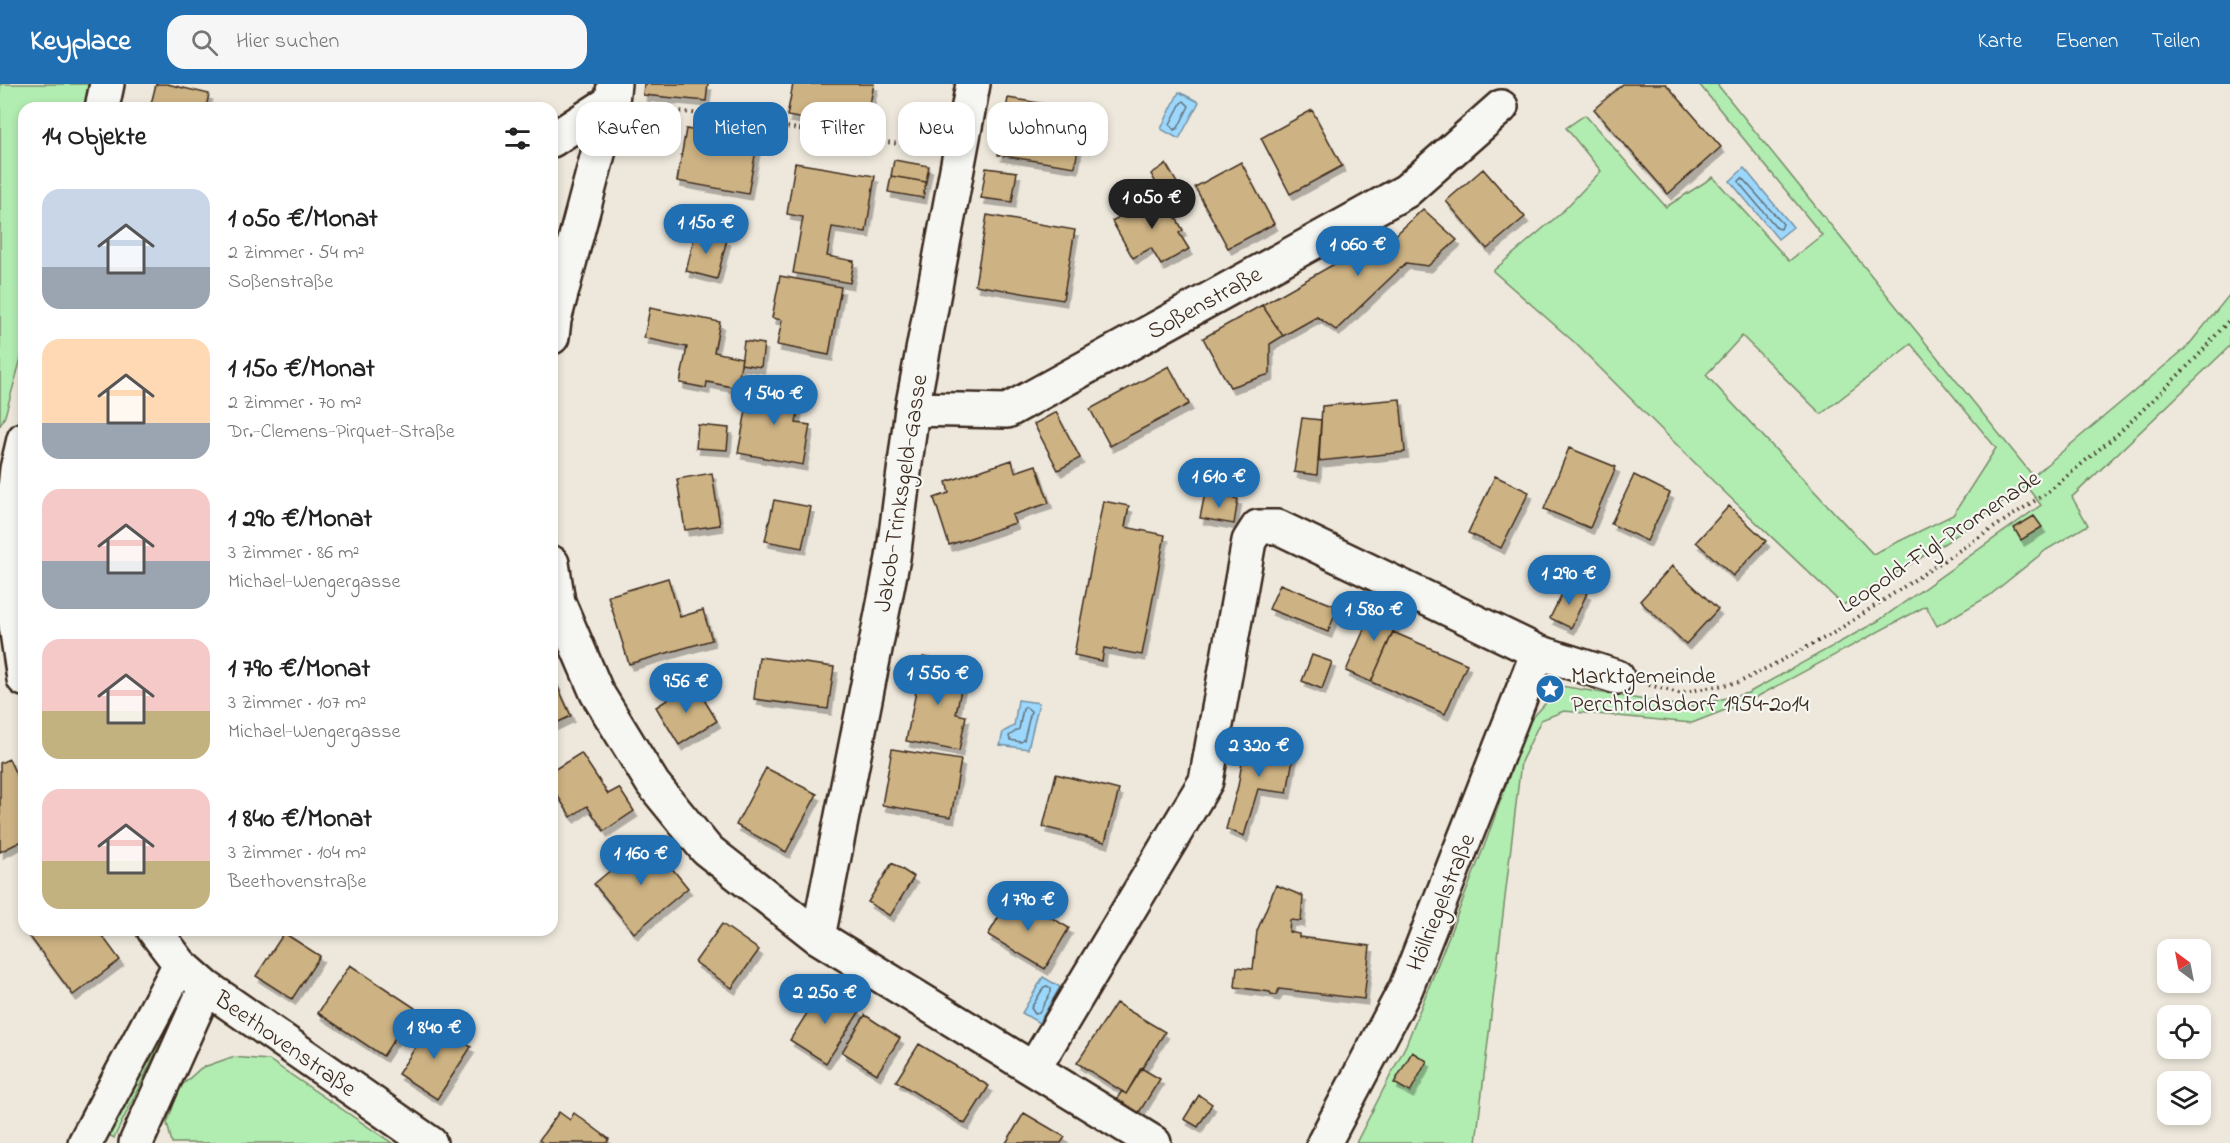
<!DOCTYPE html>
<html lang="de">
<head>
<meta charset="utf-8">
<style>
  :root { --surface:#fff; --page:#f6f6f6; --text:#222; --muted:#767676; --accent:#1f6fb2 }
  body { margin:0; font-family:"Indie Flower",sans-serif; background:var(--page); color:var(--text); height:100vh; display:flex; flex-direction:column; font-size:22px; white-space:nowrap }
  * { box-sizing:border-box; margin:0 }
  p { font-size:20px; color:var(--muted) }
  .icon { flex:none; width:33px; height:33px; fill:none; stroke:currentColor; stroke-width:2; stroke-linecap:round; stroke-linejoin:round }
  .map { position:relative; flex:1; overflow:hidden }
  .sheet { position:absolute; left:18px; top:18px; width:540px; height:834px; display:flex; flex-direction:column; background:var(--surface); border-radius:18px; box-shadow:0 3px 9px #0003 }
  .sheet>* { flex:none }
  .guide { position:absolute; left:576px; top:18px; width:570px; height:54px; display:flex; gap:12px }
  .needle { width:39px; rotate:328deg }
  .fabs { position:absolute; left:2157px; top:855px; display:grid; gap:12px }
  .fabs a { display:grid; place-items:center; width:54px; height:54px; border-radius:12px; background:var(--surface); box-shadow:0 3px 9px #0003; font-size:30px }
  .price { position:absolute; translate:-50% -51px; padding:0 14px; border-radius:21px; background:var(--accent); color:#fff; font-size:20px; line-height:39px; filter:drop-shadow(0 2px 3px #0008) }
  .price::after { content:''; position:absolute; left:50%; top:36px; width:18px; height:14px; margin-left:-9px; background:inherit; clip-path:polygon(0 0,100% 0,50% 100%) }
  .price.current { background:#222; color:#fff }
  ul { padding:0; list-style:none }
  li { display:flex; align-items:center; gap:18px; height:150px; padding:0 24px }
  li span { display:grid; place-items:center; flex:none; width:168px; height:120px; border-radius:18px; color:#555 }
  li>.icon { margin-inline-start:auto }
  span .icon { width:72px; height:72px; fill:#fffc; stroke-width:1 }
  li b { font-size:26px }
  h2 { display:flex; justify-content:space-between; align-items:center; height:72px; padding:0 24px; font-size:26px }
  .chip { padding:0 21px; border-radius:18px; background:var(--surface); box-shadow:0 3px 9px #0003; font-size:21px; line-height:54px }
  .chip.current { background:var(--accent); color:#fff }
  header { display:flex; align-items:center; gap:36px; box-sizing:border-box; height:84px; padding:0 30px; background:var(--accent); color:#fff }
  header strong { font-size:28px }
  nav { display:flex; gap:33px; margin-inline-start:auto; font-size:21px }
  .search { width:420px; height:54px; background:var(--page); display:flex; align-items:center; gap:15px; box-sizing:border-box; padding:0 21px; border-radius:18px; color:var(--muted); font-size:22px }
  .map>svg:first-child { display:block }
  .green { fill:#b1ecb1; stroke:#768b68; stroke-width:1.5; fill-rule:evenodd }
  .water { fill:#9cd8fd; stroke:#7592a4; stroke-width:1.5 }
  .lines { fill:none; stroke-linecap:round; stroke-linejoin:round }
  .shore { stroke:#627077; stroke-width:1.5 }
  .building { fill:#cdb283; stroke:#3b2a1e; stroke-width:1.5; filter:url(#shadow) }
  .minor-casing { stroke:#3b2a1e; stroke-width:38 }
  .path { stroke:#3b2a1e; stroke-width:4; stroke-dasharray:1.5 4.5; stroke-linecap:butt }
  .minor { stroke:#f6f6f2; stroke-width:33 }
  .labels { text-anchor:middle; stroke-width:4.5; stroke-linejoin:round; paint-order:stroke }
  .street-label { font-size:24px; fill:#3b2a1e; stroke:#f6f6f2 }
  .poi-label { font-size:24px; fill:#3b2a1e; stroke:#f6f6f2; text-anchor:start }
</style>
</head>
<body>
<header>
<strong>Keyplace</strong>
<div class="search"><svg class="icon" aria-label="search" viewBox="0 0 24 24"><circle cx="10" cy="10" r="6"/><path d="M15 15l6 6"/></svg>Hier suchen</div>
<nav><a>Karte</a><a>Ebenen</a><a>Teilen</a></nav>
</header>
<div class="map">
<svg width="2230" height="1059" viewBox="0 0 2230 1059">
  <defs>
    <filter id="shadow"><feDropShadow dx="3.5" dy="6" stdDeviation="0" flood-color="#0004"/></filter>
  </defs>
  <rect width="100%" height="100%" fill="#eee8dc"/>
  <filter id="ink" filterUnits="userSpaceOnUse"><feTurbulence type="fractalNoise" baseFrequency=".0167" numOctaves="2"/><feDisplacementMap in="SourceGraphic" scale="12" xChannelSelector="R" yChannelSelector="G"/><feConvolveMatrix kernelMatrix="1 2 1 2 8 2 1 2 1" color-interpolation-filters="sRGB"/></filter>
  <g filter="url(#ink)">
    <!-- green -->
    <path class="green" d="M0,0H91L85,24H24V264L5,332L0,342Z
      M1699,0H1717L2033,392L2187,263L2230,210V262L2072,413L2088,441L2046,466L1989,512L1937,542L1926,522L1751,616L1692,639L1564,627L1541,636L1521,678L1476,1059H1356L1406,961L1485,760L1528,639L1561,602L1688,623L1748,609L1878,537L2041,421L2026,402L1945,459L1843,521L1714,398L1574,258L1493,187L1561,129L1601,87L1566,44L1585,31L1666,123L1713,93L1789,177L1822,151ZM1742,252L1821,330L1911,260L1996,364L1953,431L1873,470L1706,291Z
      M157,956L161,958L114,1054L109,1051Z
      M232,973L269,976L392,1059H172L167,1039L180,1003L201,984Z"/>
    <!-- water -->
    <path class="water" d="M1179,8L1199,18L1179,55L1161,45Z
      M1744,84L1793,143L1778,155L1730,97Z
      M1018,616L1039,619L1028,665L1000,661L1003,648L1014,642Z
      M1043,893L1060,903L1039,939L1022,929Z"/>
    <g class="lines">
      <!-- shore -->
      <path class="shore" d="M1184,17L1189,22L1178,44L1174,46L1170,40L1181,19Z
        M1742,94L1783,140L1781,145L1777,144L1740,100L1739,97Z
        M1026,623L1031,627L1024,656L1021,658L1010,656L1009,652L1019,645L1023,625Z
        M1047,902L1051,904V908L1039,929L1035,930L1031,924L1044,903Z"/>
    </g>
    <!-- building -->
    <path class="building" d="M156,0H167L209,10L206,24H150Z
      M644,0H708L706,17L643,11Z
      M793,0H874L865,46L787,32Z
      M1623,0H1666L1721,63L1668,110L1594,25Z
      M1008,14L1084,26L1075,83L998,71Z
      M1312,26L1342,82L1290,110L1261,54Z
      M720,43L759,50L748,110L677,97L686,45L718,51Z
      M894,76L929,82L926,98L891,92Z
      M1241,78L1274,140L1228,164L1195,103Z
      M795,79L875,92L866,148L832,143L827,172L854,177L850,199L793,189L803,133L787,130Z
      M1166,80L1185,113L1169,122L1151,90Z
      M986,84L1017,88L1012,118L981,114Z
      M1483,85L1525,133L1487,165L1446,117Z
      M891,92L926,98L923,114L888,108Z
      M1161,108L1183,146L1179,149L1189,165L1161,181L1151,164L1133,174L1112,137Z
      M1423,125L1457,156L1428,182L1406,179L1336,246L1317,233L1283,252L1262,221L1380,154L1384,162Z
      M987,131L1075,146L1063,216L975,201Z
      M696,147L727,155L717,195L686,187Z
      M780,192L841,203L829,271L777,261L782,236L772,234Z
      M1262,221L1283,252L1270,260V290L1230,303L1203,254Z
      M650,224L720,238L714,268L742,274L737,304L707,298L706,304L680,299L687,263L644,254Z
      M744,257L764,260L761,283L741,280Z
      M1169,282L1189,320L1110,362L1090,325Z
      M751,300L801,309L796,339L810,341L803,381L738,369Z
      M1400,315L1405,368L1319,377L1322,322Z
      M1056,328L1080,374L1058,386L1034,340Z
      M1302,334L1321,336L1317,391L1294,388Z
      M698,341L729,344L727,366L696,364Z
      M1569,364L1616,383L1590,444L1544,425Z
      M1012,376L1015,388L1036,381L1049,419L1012,431L1015,439L949,461L934,414L949,409L946,398Z
      M712,389L720,441L685,446L677,395Z
      M1634,391L1670,409L1647,457L1611,440Z
      M1495,392L1529,408L1501,464L1468,449Z
      M1205,409L1238,415L1234,440L1200,434Z
      M774,416L811,423L802,464L765,457Z
      M1103,417L1129,422L1125,443L1165,451L1142,571L1104,564L1102,577L1074,571Z
      M1729,422L1766,457L1733,492L1696,458Z
      M2034,432L2042,443L2021,456L2014,444Z
      M1672,482L1718,525L1686,560L1640,517Z
      M668,494L680,533L703,526L712,556L629,580L608,512Z
      M1280,500L1338,523L1328,548L1269,525Z
      M1567,500L1587,509L1571,544L1550,534Z
      M1376,518L1401,529L1371,598L1346,587Z
      M1393,548L1467,580L1445,630L1371,598Z
      M1312,571L1332,578L1322,605L1302,597Z
      M759,573L834,583L828,625L754,615Z
      M923,573L966,581L956,630L966,632L959,667L906,657Z
      M552,590L571,632L552,641Z
      M694,599L717,637L679,661L656,623Z
      M1246,654L1295,663L1287,709L1258,705L1244,752L1226,745L1238,702Z
      M892,665L961,676L951,733L882,721Z
      M581,669L608,710L619,704L634,727L604,747L587,722L571,733L552,703V687Z
      M9,675L24,708V756L0,768V679Z
      M766,684L817,710L786,768L736,741Z
      M1056,690L1119,706L1105,758L1043,743Z
      M648,755L688,804L634,849L594,800Z
      M892,779L914,793L890,832L868,818Z
      M1276,801L1303,812L1301,837L1290,836L1289,848L1299,850V853L1370,862L1364,915L1279,905L1276,911L1271,910L1270,908L1235,903L1237,883L1253,885L1257,847Z
      M1012,810L1069,844L1045,885L988,851Z
      M722,840L759,866L732,904L695,878Z
      M25,846H98L120,876L73,911Z
      M284,849L320,872L292,915L256,892Z
      M350,881L415,924L383,972L318,929Z
      M823,904L860,927L826,979L790,956Z
      M1116,919L1165,948L1126,1010L1077,979Z
      M865,931L900,954L877,990L842,968Z
      M432,938L471,963L437,1015L398,990Z
      M919,960L989,1002L965,1040L896,997Z
      M1412,968L1427,977L1410,1008L1394,999Z
      M1141,984L1160,995L1138,1030L1116,1016L1122,1007L1126,1010Z
      M1199,1011L1212,1020L1198,1043L1184,1035Z
      M559,1028L570,1036L574,1029L609,1055L607,1059H543L539,1056Z
      M1024,1029L1065,1053L1061,1059H1006Z"/>
    <g class="lines">
      <!-- minor casing -->
      <g class="minor-casing">
        <path id="minor" d="M102,24L107,0
          M552,56L612,17
          M552,253L554,236L612,17L614,0
          M912,325L1007,327L1406,107L1501,23
          M24,355L17,385L7,481L24,595
          M552,479L558,518L597,609L653,700L706,765L818,853L1154,1059
          M154,846L180,880L206,903L430,1059
          M818,853L893,474L912,325L973,0
          M1034,984L1206,697L1249,457L1258,443H1278L1538,568L1617,593
          M85,1059L180,880
          M136,1059L206,903
          M1324,1059L1406,904L1538,568"/>
      </g>
      <!-- path -->
      <path class="path" d="M645,22L926,64
        M1649,601L1679,609L1740,598L1832,550L2048,408L2120,348L2197,273L2230,235"/>
      <!-- minor -->
      <use href="#minor" class="minor"/>
    </g>
  </g>
  <!-- icons -->
  <defs>
    <g id="sight-disc" transform="scale(1.5)"><circle r="9.5" fill="#1f6fb2" stroke="#f6f6f2"/><path d="M0-6L1.8-2.2L6-1.7L2.9 1.2L3.7 5.4L0 3.3L-3.7 5.4L-2.9 1.2L-6-1.7L-1.8-2.2Z" fill="#fff"/></g>
  </defs>
  <g fill-rule="evenodd">
    <use href="#sight-disc" x="1550" y="605"/>
  </g>
  <g class="labels">
    <!-- street labels -->
    <g class="street-label">
      <text transform="translate(1204 218) rotate(-29)" y="8">Soßenstraße</text>
      <text transform="translate(900 409) rotate(-81)" y="8">Jakob-Trinksgeld-Gasse</text>
      <text transform="translate(1939 457) rotate(-34)" y="8">Leopold-Figl-Promenade</text>
      <text transform="translate(1440 818) rotate(-68)" y="8">Höllriegelstraße</text>
      <text transform="translate(286 959) rotate(35)" y="8">Beethovenstraße</text>
    </g>
    <!-- poi labels -->
    <g class="poi-label">
      <text x="1571" y="599">Marktgemeinde<tspan x="1571" dy="28">Perchtoldsdorf 1954–2014</tspan></text>
    </g>
  </g>
</svg>
<div class="fabs">
<a><svg class="needle" viewBox="-14 -14 28 28"><path d="M0-13l5 13h-10z" fill="#e53935"/><path d="M0 13l5-13h-10z" fill="#767676"/></svg></a>
<a><svg class="icon" aria-label="locate" viewBox="0 0 24 24"><circle cx="12" cy="12" r="6"/><path d="M12 2v4M12 18v4M2 12h4M18 12h4"/></svg></a>
<a><svg class="icon" aria-label="layers" viewBox="0 0 24 24"><path d="M12 4l9 5-9 5-9-5zM3 14l9 5 9-5"/></svg></a>
</div>
<b class="price current" style="left:1152px;top:146px">1 050 €</b>
<b class="price" style="left:706px;top:171px">1 150 €</b>
<b class="price" style="left:1358px;top:193px">1 060 €</b>
<b class="price" style="left:774px;top:342px">1 540 €</b>
<b class="price" style="left:1219px;top:425px">1 610 €</b>
<b class="price" style="left:1569px;top:522px">1 290 €</b>
<b class="price" style="left:1374px;top:558px">1 580 €</b>
<b class="price" style="left:938px;top:622px">1 550 €</b>
<b class="price" style="left:686px;top:630px">956 €</b>
<b class="price" style="left:1259px;top:694px">2 320 €</b>
<b class="price" style="left:641px;top:802px">1 160 €</b>
<b class="price" style="left:1028px;top:848px">1 790 €</b>
<b class="price" style="left:825px;top:941px">2 250 €</b>
<b class="price" style="left:434px;top:976px">1 840 €</b>
<div class="guide">
<a class="chip">Kaufen</a>
<a class="chip current">Mieten</a>
<a class="chip">Filter</a>
<a class="chip">Neu</a>
<a class="chip">Wohnung</a>
</div>
<section class="sheet">
<h2>14 Objekte<svg class="icon" aria-label="filters" viewBox="0 0 24 24"><path d="M4 7h16M4 17h16"/><circle cx="9" cy="7" r="2"/><circle cx="15" cy="17" r="2"/></svg></h2>
<ul>
<li><span style="background:linear-gradient(#c9d6e8 65%,#9aa5b1 0)"><svg class="icon" aria-label="home" viewBox="0 0 24 24"><path d="M3 11l9-7 9 7M6 9v11h12V9"/></svg></span><div><b>1 050 €/Monat</b><p>2 Zimmer · 54 m²</p><p>Soßenstraße</p></div></li>
<li><span style="background:linear-gradient(#ffd9b3 70%,#9aa5b1 0)"><svg class="icon" aria-label="home" viewBox="0 0 24 24"><path d="M3 11l9-7 9 7M6 9v11h12V9"/></svg></span><div><b>1 150 €/Monat</b><p>2 Zimmer · 70 m²</p><p>Dr.-Clemens-Pirquet-Straße</p></div></li>
<li><span style="background:linear-gradient(#f6c9c9 60%,#9aa5b1 0)"><svg class="icon" aria-label="home" viewBox="0 0 24 24"><path d="M3 11l9-7 9 7M6 9v11h12V9"/></svg></span><div><b>1 290 €/Monat</b><p>3 Zimmer · 86 m²</p><p>Michael-Wengergasse</p></div></li>
<li><span style="background:linear-gradient(#f6c9c9 60%,#c2b280 0)"><svg class="icon" aria-label="home" viewBox="0 0 24 24"><path d="M3 11l9-7 9 7M6 9v11h12V9"/></svg></span><div><b>1 790 €/Monat</b><p>3 Zimmer · 107 m²</p><p>Michael-Wengergasse</p></div></li>
<li><span style="background:linear-gradient(#f6c9c9 60%,#c2b280 0)"><svg class="icon" aria-label="home" viewBox="0 0 24 24"><path d="M3 11l9-7 9 7M6 9v11h12V9"/></svg></span><div><b>1 840 €/Monat</b><p>3 Zimmer · 104 m²</p><p>Beethovenstraße</p></div></li>
</ul>
</section>
</div>
</body>
</html>
